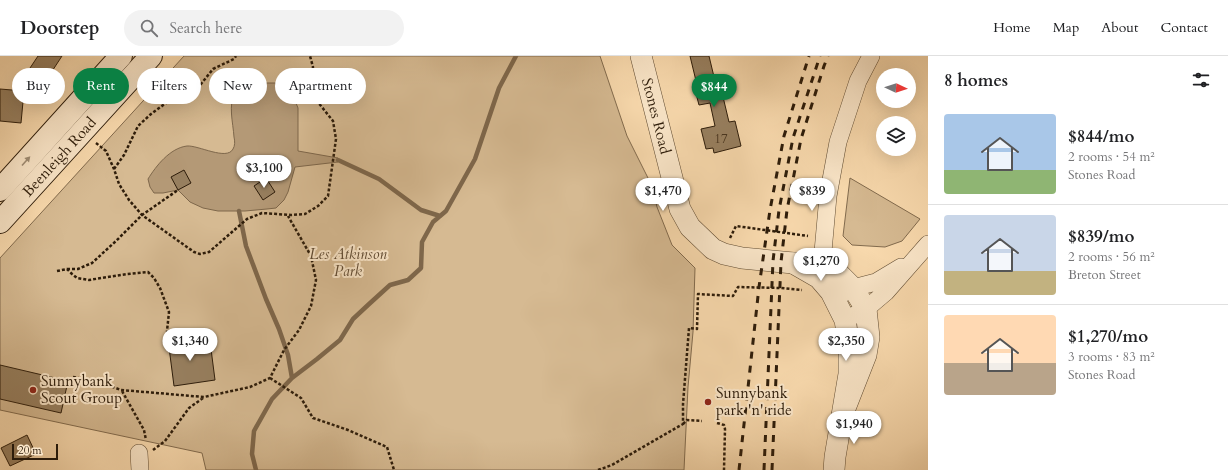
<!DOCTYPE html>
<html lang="en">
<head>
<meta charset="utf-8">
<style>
  :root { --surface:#fff; --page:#f2f2f2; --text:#202124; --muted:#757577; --line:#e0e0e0; --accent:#0b8043 }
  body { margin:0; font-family:Cardo,serif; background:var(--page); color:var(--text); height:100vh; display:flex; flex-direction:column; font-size:15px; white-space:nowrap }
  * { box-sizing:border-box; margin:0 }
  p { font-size:13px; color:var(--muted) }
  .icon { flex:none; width:22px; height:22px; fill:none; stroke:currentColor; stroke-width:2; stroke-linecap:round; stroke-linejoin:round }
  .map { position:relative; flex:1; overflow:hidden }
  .panel { display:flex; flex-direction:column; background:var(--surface); width:300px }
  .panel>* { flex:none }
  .hud { position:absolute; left:12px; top:12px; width:380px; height:36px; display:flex; gap:8px }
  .needle { width:26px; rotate:94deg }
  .fabs { position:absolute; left:876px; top:12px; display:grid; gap:8px }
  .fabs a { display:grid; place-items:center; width:40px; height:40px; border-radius:50%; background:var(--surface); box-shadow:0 4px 16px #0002; font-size:20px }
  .scale { position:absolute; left:12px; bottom:10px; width:46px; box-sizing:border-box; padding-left:4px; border:2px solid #2d1c0a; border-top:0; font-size:11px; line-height:14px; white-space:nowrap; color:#2d1c0a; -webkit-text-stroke:3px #fbe7ca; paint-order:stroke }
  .price { position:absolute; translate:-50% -34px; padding:0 9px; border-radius:14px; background:#fff; color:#222; font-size:13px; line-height:26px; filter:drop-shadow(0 1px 2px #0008) }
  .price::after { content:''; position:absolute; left:50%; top:24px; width:12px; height:9px; margin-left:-6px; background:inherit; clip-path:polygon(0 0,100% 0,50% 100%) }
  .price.current { background:var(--accent); color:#fff }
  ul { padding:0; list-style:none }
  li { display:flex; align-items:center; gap:12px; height:100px; padding:0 16px }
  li+li { border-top:1px solid var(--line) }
  li span { display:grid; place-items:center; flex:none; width:112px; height:80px; border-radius:4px; color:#555 }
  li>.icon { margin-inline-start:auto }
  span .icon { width:48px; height:48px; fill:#fffc; stroke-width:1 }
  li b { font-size:17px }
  h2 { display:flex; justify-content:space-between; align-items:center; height:48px; padding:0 16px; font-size:17px }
  .chip { padding:0 14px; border-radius:18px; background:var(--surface); box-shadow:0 4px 16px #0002; font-size:14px; line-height:36px }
  .chip.current { background:var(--accent); color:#fff }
  header { display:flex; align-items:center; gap:24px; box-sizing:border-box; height:56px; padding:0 20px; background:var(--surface); border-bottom:1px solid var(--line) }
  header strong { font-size:19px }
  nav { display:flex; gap:22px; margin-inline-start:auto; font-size:14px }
  .search { width:280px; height:36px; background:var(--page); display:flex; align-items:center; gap:10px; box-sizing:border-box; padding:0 14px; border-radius:22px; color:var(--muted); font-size:15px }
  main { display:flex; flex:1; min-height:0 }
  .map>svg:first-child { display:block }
  .green { fill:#d6ba92; stroke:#826b4e }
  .water { fill:#b49976; stroke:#7e674b }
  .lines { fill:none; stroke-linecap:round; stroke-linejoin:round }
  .stream { stroke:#7e674b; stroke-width:4.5 }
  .building { fill:#977f5f; stroke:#2d1c0a }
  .minor-casing { stroke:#604c33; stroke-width:18 }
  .tertiary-casing { stroke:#604c33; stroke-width:22 }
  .secondary-casing { stroke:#2d1c0a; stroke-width:24 }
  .path { stroke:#2d1c0a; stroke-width:2.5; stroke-dasharray:3 2; stroke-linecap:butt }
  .minor { stroke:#fbe7ca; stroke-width:17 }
  .tertiary { stroke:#fbe7ca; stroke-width:21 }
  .secondary { stroke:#fbe7ca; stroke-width:22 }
  .rail { stroke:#2d1c0a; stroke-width:3; stroke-dasharray:7 7; stroke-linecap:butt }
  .oneway { fill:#9e8c74 }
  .poi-dot { fill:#8f2418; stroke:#fbe7ca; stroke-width:1.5 }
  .labels { text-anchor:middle; stroke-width:4; stroke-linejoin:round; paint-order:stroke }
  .number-label { font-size:13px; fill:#48351f }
  .street-label { font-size:15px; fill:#2d1c0a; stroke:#fbe7ca }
  .park-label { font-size:15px; font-style:italic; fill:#604b33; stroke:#fbe7ca }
  .poi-label { font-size:15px; fill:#2d1c0a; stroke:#fbe7ca; text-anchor:start }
</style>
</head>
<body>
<header>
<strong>Doorstep</strong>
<div class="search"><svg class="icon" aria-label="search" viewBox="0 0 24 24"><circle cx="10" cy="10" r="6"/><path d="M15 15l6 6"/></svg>Search here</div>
<nav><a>Home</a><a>Map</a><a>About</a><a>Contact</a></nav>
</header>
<main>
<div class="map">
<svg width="928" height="414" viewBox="0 0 928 414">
  <rect width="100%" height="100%" fill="#f9daae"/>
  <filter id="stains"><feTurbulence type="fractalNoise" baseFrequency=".005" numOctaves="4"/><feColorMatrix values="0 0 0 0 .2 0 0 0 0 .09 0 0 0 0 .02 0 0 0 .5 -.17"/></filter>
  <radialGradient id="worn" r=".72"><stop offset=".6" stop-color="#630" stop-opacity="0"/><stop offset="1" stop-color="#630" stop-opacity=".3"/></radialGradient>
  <!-- green -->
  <path class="green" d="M184,0H600L627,80L652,130L657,151L672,189L695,212L693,276L688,331L684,414H206L202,397L0,354V202Z
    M850,122L920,163L902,185L885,191L852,189L843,180Z"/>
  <!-- water -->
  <path class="water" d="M265,27H275L284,29L290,32L298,52V95L338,102V106L295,111L288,136L284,144L276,152L267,153L245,155H218L203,152L190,146L178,134L163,137H154L150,131L148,123C156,110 170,92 187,90C198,89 227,105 233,93C235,90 235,85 234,81C233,66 228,50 235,35L253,29Z"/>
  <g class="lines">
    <!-- stream -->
    <path class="stream" d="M338,104L379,123L421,154L440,160
      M239,155L246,190L266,243L279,273L288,299L292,322
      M256,414L252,398L254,375L272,343L292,322L317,303L340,284L353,263L368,249L390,229L408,224L421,212L422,186L433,166L446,155L475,103L499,32L516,0"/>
  </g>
  <!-- building -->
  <path class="building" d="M38,0H62L45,26L28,15Z
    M690,0H709L715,25L719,24L729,66L735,65L741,90L714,97L713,92L706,93L701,73L715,70L710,47L699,49L694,30L697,29Z
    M0,33L24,35L21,67L0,65Z
    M184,114L191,127L178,134L171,121Z
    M266,122L275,136L263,144L254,130Z
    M167,276L211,293L215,324L174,330Z
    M0,309L68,325L61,357L0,343Z
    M27,379L36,398L10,410L1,392Z"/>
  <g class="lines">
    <!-- minor casing -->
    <g class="minor-casing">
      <path id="minor" d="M822,207L828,140L838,86L858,25L871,0
        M842,238L853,232L876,226L901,211
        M845,264L866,253L886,236L928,188
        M139,397L140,414"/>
    </g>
    <!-- tertiary casing -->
    <g class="tertiary-casing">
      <g id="tertiary">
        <path id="s1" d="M641,0L680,153L690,171L713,193L724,198L742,202L793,207H822L838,217L853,232L866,253L869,281L866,299L842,360"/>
        <path d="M793,207L819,222L831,236L845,264L849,289V318L835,401L834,414"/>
      </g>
    </g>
    <!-- secondary casing -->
    <g class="secondary-casing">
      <g id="secondary">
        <path d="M0,134L121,0"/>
        <path id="s2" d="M0,166L151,0"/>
      </g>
    </g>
    <!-- path -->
    <path class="path" d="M96,87L106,95L114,113L119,128L129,144L142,159L194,196L200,198L209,196L247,163L262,157L291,159L305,158L318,150L328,140L336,83L333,65L317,45L311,28L313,11L310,0
      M114,113L124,99L138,70L151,58L166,47L188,38L201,28L213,13L234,3L236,0
      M730,182L736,170L808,180
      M67,213H78L92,207L116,185L142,159L178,134
      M57,215L67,213L72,218L77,222L89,224L127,218L148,216L154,222L160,232L169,256L167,275L170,286
      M73,321L100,326L121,334L204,341L250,331L270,322L284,294L299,274L311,250L316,224L311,200L288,160
      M270,322L301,342L313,362L348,374L387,391L394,414
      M122,335L144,374L146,384
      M717,367L724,369L725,373L724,414
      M683,368L687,364L702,365
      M153,394L165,385L189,352L203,342
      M598,414L612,409L683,368V348L689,272L697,273L698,238L733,240L738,231L781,232L802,234"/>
    <!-- minor -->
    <use href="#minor" class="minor"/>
    <!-- tertiary -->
    <use href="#tertiary" class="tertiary"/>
    <!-- secondary -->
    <use href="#secondary" class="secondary"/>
    <!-- rail -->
    <path class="rail" d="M739,414L759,231L770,154L784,80L809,0
      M764,414L773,205L779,154L793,82L820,0
      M772,414L781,206L787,154L801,83L824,10L828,0"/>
  </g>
  <!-- one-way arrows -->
  <defs><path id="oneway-solid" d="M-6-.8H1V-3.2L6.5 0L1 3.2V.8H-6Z"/></defs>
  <use class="oneway" href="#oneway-solid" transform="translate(26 105) rotate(-48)"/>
  <!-- markers -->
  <g class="poi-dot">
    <circle cx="33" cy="334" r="4"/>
    <circle cx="708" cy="346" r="4"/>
  </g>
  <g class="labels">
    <!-- number labels -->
    <g class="number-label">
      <text x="721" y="87">17</text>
    </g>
    <!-- street labels -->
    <g class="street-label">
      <text dy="5" stroke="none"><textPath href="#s1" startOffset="62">Stones Road</textPath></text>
      <text dy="5" stroke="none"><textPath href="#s2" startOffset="88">Beenleigh Road</textPath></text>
    </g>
    <!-- park labels -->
    <g class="park-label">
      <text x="348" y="203">Les Atkinson<tspan x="348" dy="17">Park</tspan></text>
    </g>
    <!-- poi labels -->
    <g class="poi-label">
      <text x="41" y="330">Sunnybank<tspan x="41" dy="17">Scout Group</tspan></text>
      <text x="716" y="342">Sunnybank<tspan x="716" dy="17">park 'n' ride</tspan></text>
    </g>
  </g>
  <rect width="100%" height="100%" filter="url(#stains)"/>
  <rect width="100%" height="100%" fill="url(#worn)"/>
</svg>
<div class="fabs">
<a><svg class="needle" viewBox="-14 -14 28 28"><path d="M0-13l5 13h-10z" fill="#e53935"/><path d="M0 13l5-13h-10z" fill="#757577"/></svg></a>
<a><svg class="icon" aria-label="layers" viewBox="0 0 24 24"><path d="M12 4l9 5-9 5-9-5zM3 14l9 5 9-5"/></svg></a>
</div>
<div class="scale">20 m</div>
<b class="price current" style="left:714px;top:52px">$844</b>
<b class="price" style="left:264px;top:133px">$3,100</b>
<b class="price" style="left:663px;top:156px">$1,470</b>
<b class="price" style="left:812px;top:156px">$839</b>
<b class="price" style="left:821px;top:226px">$1,270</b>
<b class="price" style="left:190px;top:306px">$1,340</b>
<b class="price" style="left:846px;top:306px">$2,350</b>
<b class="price" style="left:854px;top:389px">$1,940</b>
<div class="hud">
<a class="chip">Buy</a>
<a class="chip current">Rent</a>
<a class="chip">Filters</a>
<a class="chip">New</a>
<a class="chip">Apartment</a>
</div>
</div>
<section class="panel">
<h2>8 homes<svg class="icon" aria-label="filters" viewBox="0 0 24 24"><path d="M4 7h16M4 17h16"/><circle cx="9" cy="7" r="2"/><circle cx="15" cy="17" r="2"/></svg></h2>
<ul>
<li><span style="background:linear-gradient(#a9c7e8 70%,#8fb573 0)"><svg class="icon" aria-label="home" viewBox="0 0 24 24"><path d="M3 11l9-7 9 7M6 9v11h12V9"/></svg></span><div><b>$844/mo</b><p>2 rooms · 54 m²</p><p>Stones Road</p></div></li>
<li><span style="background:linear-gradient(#c9d6e8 70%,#c2b280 0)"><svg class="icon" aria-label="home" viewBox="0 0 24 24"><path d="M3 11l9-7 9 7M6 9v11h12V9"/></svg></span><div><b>$839/mo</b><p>2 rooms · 56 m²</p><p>Breton Street</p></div></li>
<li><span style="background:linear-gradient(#ffd9b3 60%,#b9a48a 0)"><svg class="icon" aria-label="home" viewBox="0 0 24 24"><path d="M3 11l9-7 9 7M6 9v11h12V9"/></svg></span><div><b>$1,270/mo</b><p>3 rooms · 83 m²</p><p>Stones Road</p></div></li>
</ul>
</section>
</main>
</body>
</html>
